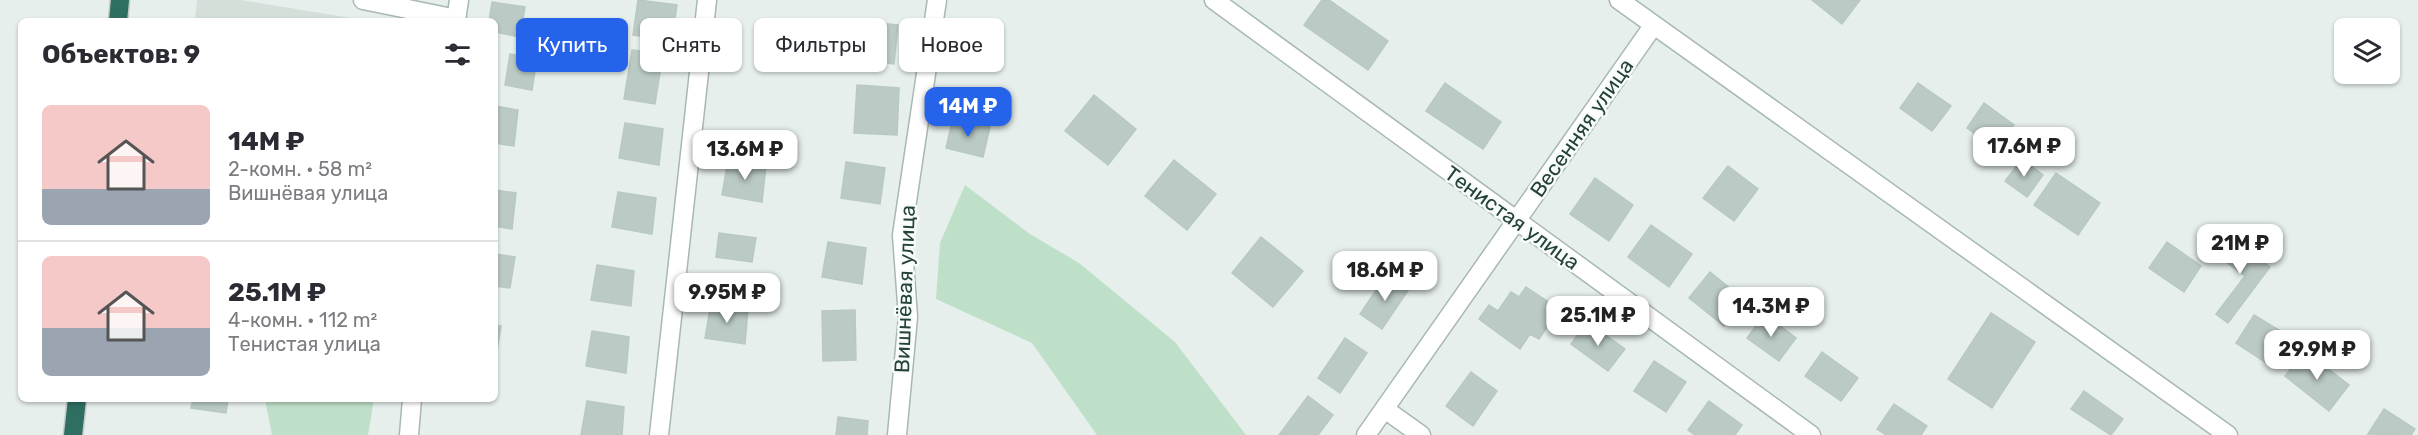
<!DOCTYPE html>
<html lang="ru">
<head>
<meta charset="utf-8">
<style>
  :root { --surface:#fff; --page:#f7f7f7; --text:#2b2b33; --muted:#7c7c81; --line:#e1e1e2; --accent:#2563eb }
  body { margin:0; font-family:Rubik,sans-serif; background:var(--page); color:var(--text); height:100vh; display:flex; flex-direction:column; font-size:22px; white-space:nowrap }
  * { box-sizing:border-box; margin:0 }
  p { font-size:20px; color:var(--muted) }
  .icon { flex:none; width:33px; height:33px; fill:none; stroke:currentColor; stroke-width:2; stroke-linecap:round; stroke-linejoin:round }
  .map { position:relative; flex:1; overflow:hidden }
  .drawer { position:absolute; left:18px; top:18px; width:480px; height:384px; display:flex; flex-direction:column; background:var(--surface); border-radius:9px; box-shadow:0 2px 4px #0004 }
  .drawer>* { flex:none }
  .hud { position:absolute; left:516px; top:18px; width:570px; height:54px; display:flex; gap:12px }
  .controls { position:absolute; left:2334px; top:18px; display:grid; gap:12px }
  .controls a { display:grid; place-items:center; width:66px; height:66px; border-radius:9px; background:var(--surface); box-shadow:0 2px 4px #0004; font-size:30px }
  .price { position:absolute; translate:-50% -51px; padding:0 14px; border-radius:12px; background:#fff; color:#222; font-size:20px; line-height:39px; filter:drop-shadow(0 2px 3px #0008) }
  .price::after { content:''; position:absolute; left:50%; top:36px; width:18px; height:14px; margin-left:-9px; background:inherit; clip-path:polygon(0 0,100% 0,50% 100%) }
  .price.selected { background:var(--accent); color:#fff }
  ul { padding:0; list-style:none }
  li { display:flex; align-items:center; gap:18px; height:150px; padding:0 24px }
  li+li { border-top:2px solid var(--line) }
  li span { display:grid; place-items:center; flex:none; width:168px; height:120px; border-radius:9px; color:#555 }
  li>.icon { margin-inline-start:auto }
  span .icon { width:72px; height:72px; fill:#fffc; stroke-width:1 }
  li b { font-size:26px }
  h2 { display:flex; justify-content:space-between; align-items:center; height:72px; padding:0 24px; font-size:26px }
  .tag { padding:0 21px; border-radius:9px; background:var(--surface); box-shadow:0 2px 4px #0004; font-size:21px; line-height:54px }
  .tag.selected { background:var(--accent); color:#fff }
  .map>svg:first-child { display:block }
  .built { fill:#d4dfda }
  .green { fill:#bfe0c8 }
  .building { fill:#bbcac4; stroke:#b8c9c2; stroke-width:1.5 }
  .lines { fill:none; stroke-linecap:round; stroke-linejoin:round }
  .minor-casing { stroke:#a8b8b2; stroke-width:21 }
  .highway-casing { stroke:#c2cac8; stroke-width:21 }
  .minor { stroke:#fff; stroke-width:18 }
  .highway { stroke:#2f6f62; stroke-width:18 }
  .labels { text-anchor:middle; stroke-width:5; stroke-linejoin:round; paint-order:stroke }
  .street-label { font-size:21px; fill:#24423a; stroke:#f7fbf9 }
</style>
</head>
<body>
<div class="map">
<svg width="2418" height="435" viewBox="0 0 2418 435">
  <rect width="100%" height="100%" fill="#e6efeb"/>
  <!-- built -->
  <path class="built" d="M197,0H240L370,21H195Z"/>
  <!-- green -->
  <path class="green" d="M965,185L1030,234L1079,263L1175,342L1246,435H1097L1032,343L936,299L940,243Z
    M265,399H374L368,435H272Z"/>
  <!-- building -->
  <path class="building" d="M638,0L677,5L672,40L633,35Z
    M1322,0H1329L1388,41L1368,70L1304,25Z
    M1812,0H1860L1842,24Z
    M492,2L525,7L520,37L495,32V21H489Z
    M857,21L898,25L894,64L853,59Z
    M962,26L1000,32L996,68L956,61Z
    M632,50L663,54L655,104L624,99Z
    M510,54L537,58L532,90L505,85Z
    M1445,83L1501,122L1483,149L1426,111Z
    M1918,83L1951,106L1932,131L1900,108Z
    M857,85L899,88L897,135L854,133Z
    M1094,95L1136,129L1108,165L1065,131Z
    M1984,103L2014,125L1997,149L1967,128Z
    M495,106L518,110L514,146L495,143Z
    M953,118L990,127L983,157L946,148Z
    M625,123L663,129L659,165L619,158Z
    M2022,159L2043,175L2027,197L2005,181Z
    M728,160L766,166L762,202L722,195Z
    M1174,160L1216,194L1187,230L1145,196Z
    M846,162L885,168L880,204L841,198Z
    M1728,166L1758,189L1734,221L1703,198Z
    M2056,173L2100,203L2078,235L2034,205Z
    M1595,178L1633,205L1609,241L1570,214Z
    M495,190L516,193L512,229L495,226Z
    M618,192L656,198L652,234L612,227Z
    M1651,225L1692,254L1669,287L1628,257Z
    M719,233L756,238L752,262L716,257Z
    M2228,236L2270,267L2228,323L2216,314L2245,276L2215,254Z
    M1261,237L1303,271L1273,307L1232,273Z
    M828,242L866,248L862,284L822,277Z
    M2167,242L2201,266L2184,292L2149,268Z
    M495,254L515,257L510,288L495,286Z
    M597,265L634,271L631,306L591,300Z
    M1710,272L1745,300L1724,326L1689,298Z
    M1387,274L1409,289L1382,329L1360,314Z
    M1526,287L1559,309L1539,339L1530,334L1520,349L1479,319L1489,305L1498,311L1511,292L1519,297Z
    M711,303L748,309L745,344L705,338Z
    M855,310L856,360L823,361L822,311Z
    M1991,313L2035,342L1992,408L1948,379Z
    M1764,314L1796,338L1779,361L1747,338Z
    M2254,315L2287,335L2268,364L2236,343Z
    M1587,322L1625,349L1608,371L1571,344Z
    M495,325L501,326L496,357H495Z
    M592,331L629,337L626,373L586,366Z
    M1345,338L1367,353L1340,393L1318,378Z
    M2305,351L2349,385L2329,411L2285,376Z
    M1822,352L1858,378L1841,401L1805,376Z
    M1654,361L1686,382L1666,412L1634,391Z
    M1471,372L1497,391L1473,426L1446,406Z
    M2084,391L2123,419L2111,435L2071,409Z
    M1308,396L1333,415L1318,435H1279Z
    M193,399H228L226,413L191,408Z
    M587,401L624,407L622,435H581Z
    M1709,401L1742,425L1735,435H1695L1688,430Z
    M1894,404L1927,426L1921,435H1886L1877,429Z
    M2384,409L2415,429L2411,435L2368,434Z
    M838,417L868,421L867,435H836Z"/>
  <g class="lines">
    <!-- minor casing -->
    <g class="minor-casing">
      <path id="minor" d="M363,0L457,19
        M1214,0L1811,435
        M1619,0L2228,435
        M456,21L459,0
        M1386,410L1421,435
        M409,435L412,399
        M659,435L707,0
        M897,435L908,317L902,235L937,0
        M1366,435L1653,26"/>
    </g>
    <!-- highway casing -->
    <g class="highway-casing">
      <path id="highway" d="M118,21L120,0
        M73,435L77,399"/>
    </g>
    <!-- minor -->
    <use href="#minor" class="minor"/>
    <!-- highway -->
    <use href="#highway" class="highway"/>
  </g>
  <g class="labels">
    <!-- street labels -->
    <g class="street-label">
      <text transform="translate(1582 128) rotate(-55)" y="7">Весенняя улица</text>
      <text transform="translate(1512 218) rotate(36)" y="7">Тенистая улица</text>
      <text transform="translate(905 289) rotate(-88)" y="7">Вишнёвая улица</text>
    </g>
  </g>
</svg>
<div class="controls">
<a><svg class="icon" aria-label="layers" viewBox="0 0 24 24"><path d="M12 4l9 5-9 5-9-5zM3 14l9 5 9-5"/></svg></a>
</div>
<b class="price selected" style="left:968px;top:138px">14M ₽</b>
<b class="price" style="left:2024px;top:178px">17.6M ₽</b>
<b class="price" style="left:745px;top:181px">13.6M ₽</b>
<b class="price" style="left:2240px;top:275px">21M ₽</b>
<b class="price" style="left:1385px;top:302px">18.6M ₽</b>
<b class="price" style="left:727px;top:324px">9.95M ₽</b>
<b class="price" style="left:1771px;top:338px">14.3M ₽</b>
<b class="price" style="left:1598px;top:347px">25.1M ₽</b>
<b class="price" style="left:2317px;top:381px">29.9M ₽</b>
<div class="hud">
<a class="tag selected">Купить</a>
<a class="tag">Снять</a>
<a class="tag">Фильтры</a>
<a class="tag">Новое</a>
</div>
<section class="drawer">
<h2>Объектов: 9<svg class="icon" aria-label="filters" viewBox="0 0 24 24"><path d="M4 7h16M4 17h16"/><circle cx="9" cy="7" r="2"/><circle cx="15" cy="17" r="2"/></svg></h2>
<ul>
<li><span style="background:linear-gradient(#f6c9c9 70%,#9aa5b1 0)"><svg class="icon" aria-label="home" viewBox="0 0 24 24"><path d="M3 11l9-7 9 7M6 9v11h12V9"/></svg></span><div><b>14M ₽</b><p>2-комн. · 58 m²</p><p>Вишнёвая улица</p></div></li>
<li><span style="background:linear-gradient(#f6c9c9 60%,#9aa5b1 0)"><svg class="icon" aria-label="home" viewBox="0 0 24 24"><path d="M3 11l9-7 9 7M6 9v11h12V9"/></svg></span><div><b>25.1M ₽</b><p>4-комн. · 112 m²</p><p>Тенистая улица</p></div></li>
</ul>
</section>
</div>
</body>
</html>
